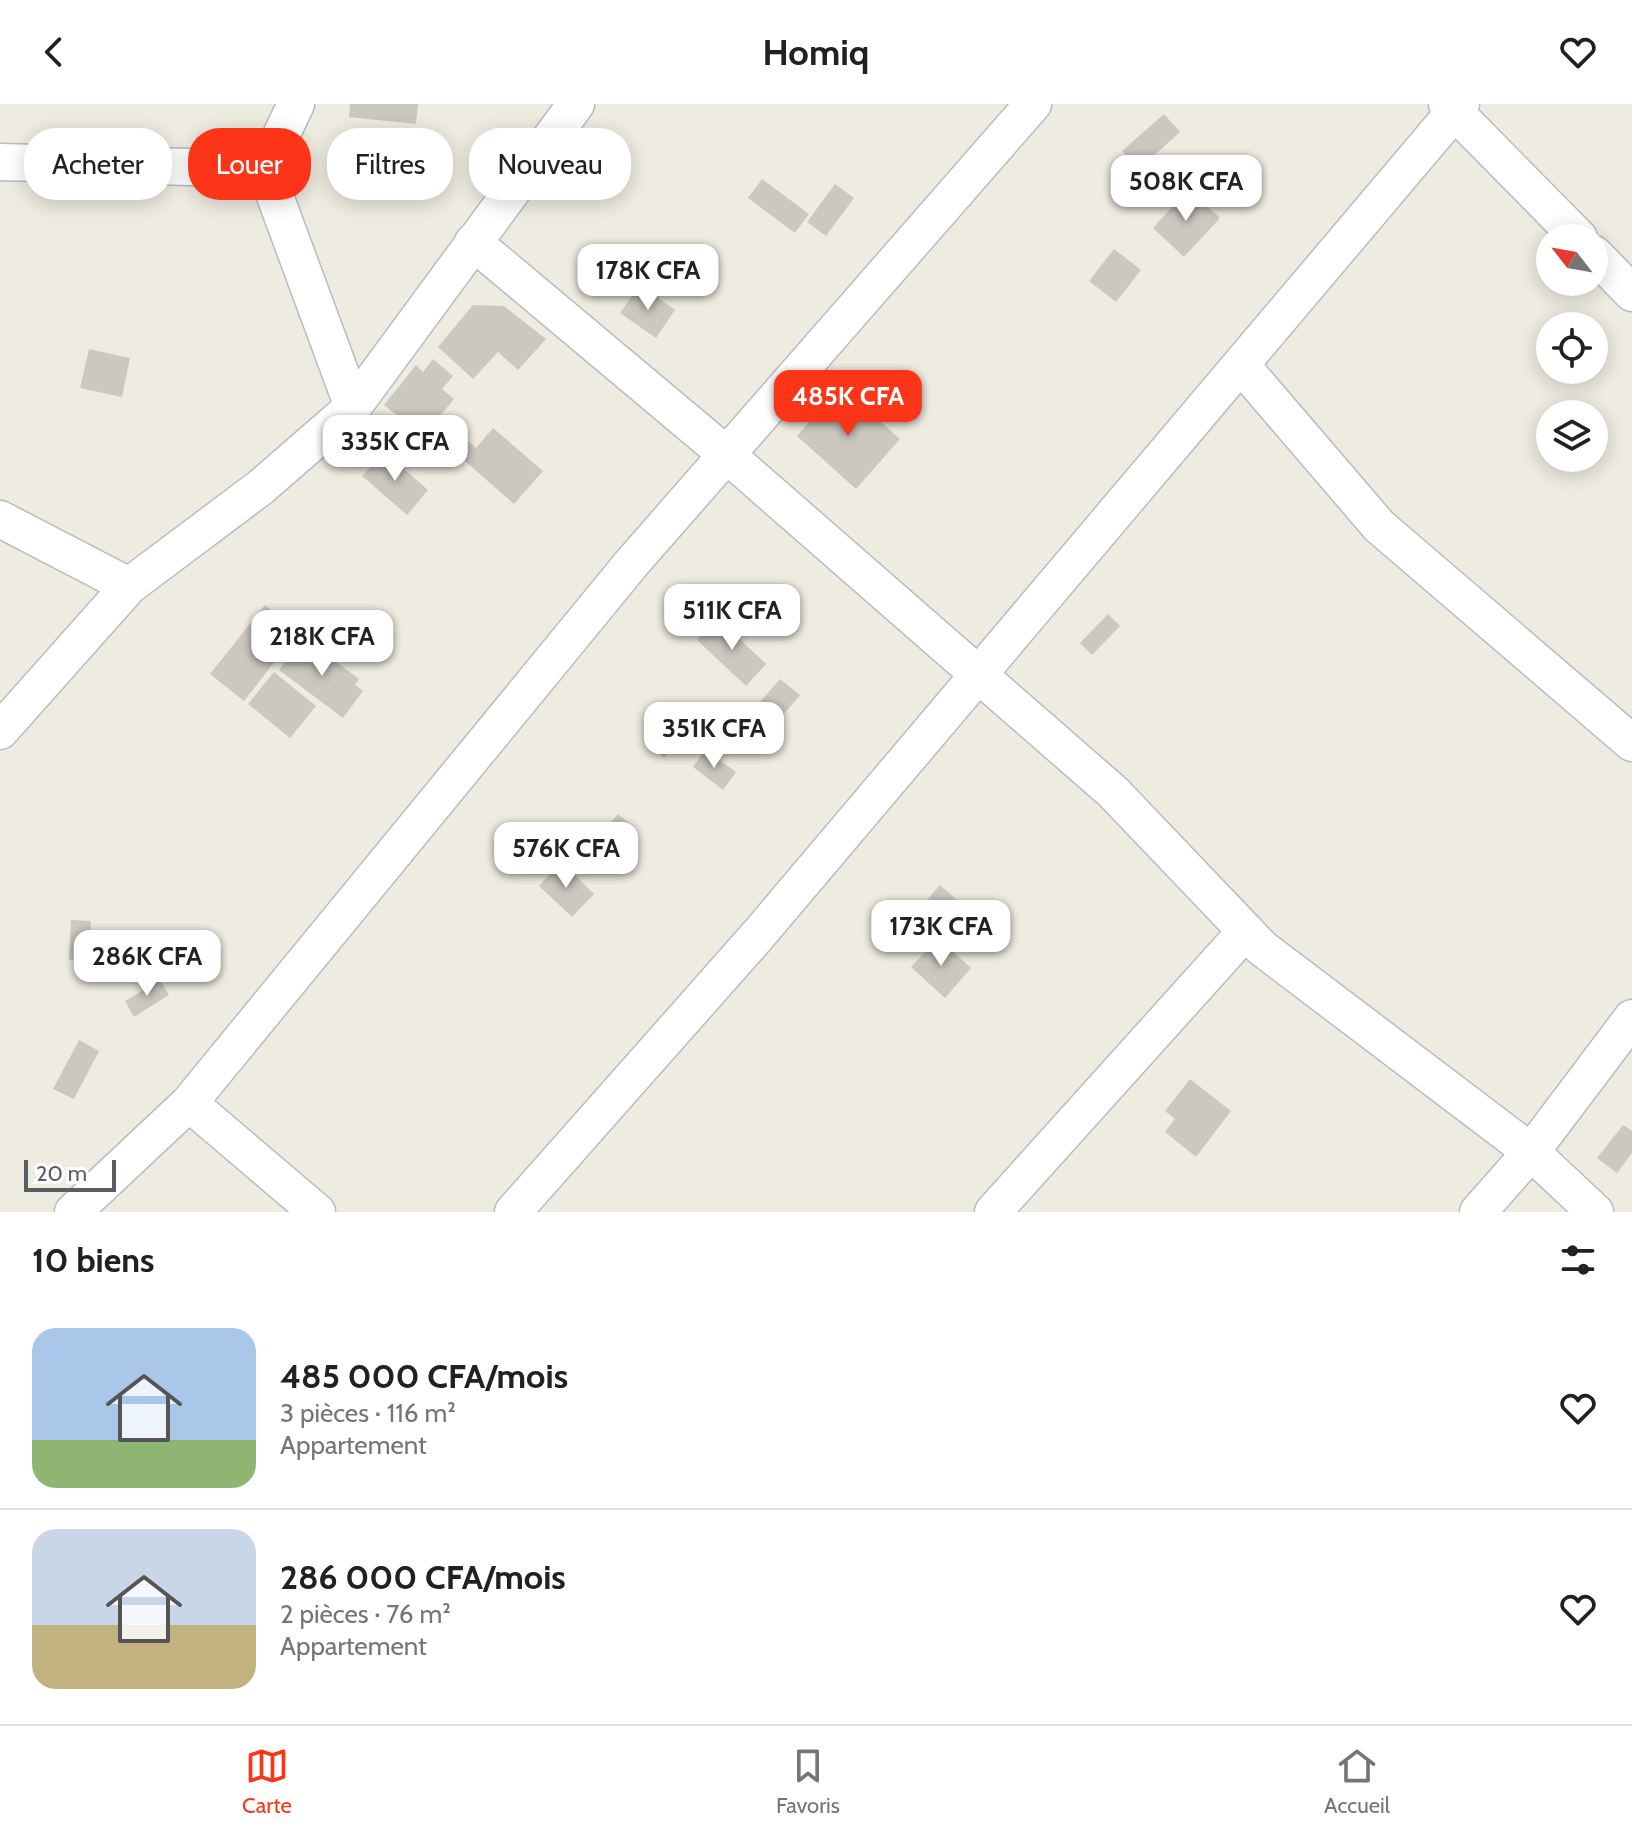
<!DOCTYPE html>
<html lang="fr">
<head>
<meta charset="utf-8">
<style>
  :root { --surface:#fff; --page:#f2f2f2; --text:#202124; --muted:#757577; --line:#e0e0e0; --accent:#fc3518 }
  body { margin:0; font-family:Cabin,sans-serif; background:var(--page); color:var(--text); height:100vh; display:flex; flex-direction:column; font-size:30px; white-space:nowrap }
  * { box-sizing:border-box; margin:0 }
  p { font-size:26px; color:var(--muted) }
  .icon { flex:none; width:44px; height:44px; fill:none; stroke:currentColor; stroke-width:2; stroke-linecap:round; stroke-linejoin:round }
  .map { position:relative; height:1108px; overflow:hidden }
  .drawer { display:flex; flex-direction:column; background:var(--surface); flex:1 }
  .drawer>* { flex:none }
  .hud { position:absolute; left:24px; top:24px; width:800px; height:72px; display:flex; gap:16px }
  .needle { width:52px; rotate:301deg }
  .tools { position:absolute; left:1536px; top:120px; display:grid; gap:16px }
  .tools a { display:grid; place-items:center; width:72px; height:72px; border-radius:50%; background:var(--surface); box-shadow:0 4px 20px #0003; font-size:40px }
  .scale { position:absolute; left:24px; bottom:20px; width:92px; box-sizing:border-box; padding-left:8px; border:4px solid #595d63; border-top:0; font-size:22px; line-height:28px; white-space:nowrap; color:#595d63; -webkit-text-stroke:6px #fff; paint-order:stroke }
  .price { position:absolute; translate:-50% -68px; padding:0 18px; border-radius:16px; background:#fff; color:#222; font-size:26px; line-height:52px; filter:drop-shadow(0 2px 4px #0008) }
  .price::after { content:''; position:absolute; left:50%; top:48px; width:24px; height:18px; margin-left:-12px; background:inherit; clip-path:polygon(0 0,100% 0,50% 100%) }
  .price.on { background:var(--accent); color:#fff }
  ul { padding:0; list-style:none }
  li { display:flex; align-items:center; gap:24px; height:200px; padding:0 32px }
  li+li { border-top:2px solid var(--line) }
  li span { display:grid; place-items:center; flex:none; width:224px; height:160px; border-radius:24px; color:#555 }
  li>.icon { margin-inline-start:auto }
  span .icon { width:96px; height:96px; fill:#fffc; stroke-width:1 }
  li b { font-size:34px }
  h2 { display:flex; justify-content:space-between; align-items:center; height:96px; padding:0 32px; font-size:34px }
  .tag { padding:0 28px; border-radius:32px; background:var(--surface); box-shadow:0 4px 20px #0003; font-size:28px; line-height:72px }
  .tag.on { background:var(--accent); color:#fff }
  header { display:flex; justify-content:space-between; align-items:center; height:104px; padding:0 32px; background:var(--surface); font-size:36px; font-weight:700 }
  .menu { display:flex; justify-content:space-around; align-items:center; height:112px; border-top:2px solid var(--line); background:var(--surface); font-size:22px; color:var(--muted) }
  .menu a { display:grid; justify-items:center; gap:4px }
  .menu .on { color:var(--accent) }
  .map>svg:first-child { display:block }
  .building { fill:#cbc8bf }
  .lines { fill:none; stroke-linecap:round; stroke-linejoin:round }
  .minor-casing { stroke:#b8bbc1; stroke-width:39 }
  .minor { stroke:#fff; stroke-width:36 }
</style>
</head>
<body>
<header><svg class="icon" aria-label="back" viewBox="0 0 24 24"><path d="M15 5l-7 7 7 7"/></svg>Homiq<svg class="icon" aria-label="heart" viewBox="0 0 24 24"><path d="M12 20l-8-8c-3-5 5-10 8-4 3-6 11-1 8 4z"/></svg></header>
<div class="map">
<svg width="1632" height="1108" viewBox="0 0 1632 1108">
  <rect width="100%" height="100%" fill="#eeebe0"/>
  <!-- building -->
  <path class="building" d="M350,0H418L416,20L349,13Z
    M1164,10L1180,28L1138,66L1122,47Z
    M762,75L809,110L795,129L748,94Z
    M835,80L854,94L826,132L807,118Z
    M1188,85L1220,114L1184,153L1153,124Z
    M1114,145L1141,166L1116,198L1089,177Z
    M640,181L675,206L656,234L620,209Z
    M473,201L504,202L546,235L518,266L498,248L473,275L438,243Z
    M89,245L130,254L122,293L80,284Z
    M433,255L453,272L442,285L454,295L423,332L384,301L416,261L423,268Z
    M841,282L900,335L856,385L797,332Z
    M493,324L543,367L514,400L458,351L469,338L476,344Z
    M384,348L428,386L407,411L362,372Z
    M265,501L298,528L244,597L210,570Z
    M1108,510L1120,522L1092,551L1080,539Z
    M717,514L766,560L746,582L697,536Z
    M304,534L359,575L355,581L363,587L343,614L279,566Z
    M274,568L316,602L290,634L248,600Z
    M780,575L800,591L766,631L746,614Z
    M673,602L693,618L664,654L645,638Z
    M705,646L736,668L723,686L693,663Z
    M618,710L633,722L590,771L577,758Z
    M561,758L594,790L572,813L539,782Z
    M940,781L963,801L933,836L901,809L912,797L920,804Z
    M71,816L91,817L89,857L69,856Z
    M938,834L971,864L945,894L911,863Z
    M160,876L169,891L134,913L125,897Z
    M79,936L99,947L74,995L53,985Z
    M1190,975L1231,1007L1196,1053L1165,1028L1175,1015L1165,1007Z
    M1623,1021L1632,1027V1049L1617,1069L1597,1054Z"/>
  <g class="lines">
    <!-- minor casing -->
    <g class="minor-casing">
      <path id="minor" d="M296,0L265,65L353,303
        M1447,0L1579,134
        M0,58L265,65
        M473,138L727,351L1113,688L1262,844L1531,1048L1595,1108
        M1594,150L1632,189
        M1241,261L1379,422L1632,639
        M0,415L129,482
        M0,627L129,482L261,383L353,303L576,0
        M189,999L317,1108
        M73,1108L189,999L631,460L1033,0
        M513,1108L759,830L1461,0
        M993,1108L1245,828
        M1478,1108L1531,1048L1632,914"/>
    </g>
    <!-- minor -->
    <use href="#minor" class="minor"/>
  </g>
</svg>
<div class="tools">
<a><svg class="needle" viewBox="-14 -14 28 28"><path d="M0-13l5 13h-10z" fill="#e53935"/><path d="M0 13l5-13h-10z" fill="#757577"/></svg></a>
<a><svg class="icon" aria-label="locate" viewBox="0 0 24 24"><circle cx="12" cy="12" r="6"/><path d="M12 2v4M12 18v4M2 12h4M18 12h4"/></svg></a>
<a><svg class="icon" aria-label="layers" viewBox="0 0 24 24"><path d="M12 4l9 5-9 5-9-5zM3 14l9 5 9-5"/></svg></a>
</div>
<div class="scale">20 m</div>
<b class="price" style="left:1186px;top:119px">508K CFA</b>
<b class="price" style="left:648px;top:208px">178K CFA</b>
<b class="price on" style="left:848px;top:334px">485K CFA</b>
<b class="price" style="left:395px;top:379px">335K CFA</b>
<b class="price" style="left:732px;top:548px">511K CFA</b>
<b class="price" style="left:322px;top:574px">218K CFA</b>
<b class="price" style="left:714px;top:666px">351K CFA</b>
<b class="price" style="left:566px;top:786px">576K CFA</b>
<b class="price" style="left:941px;top:864px">173K CFA</b>
<b class="price" style="left:147px;top:894px">286K CFA</b>
<div class="hud">
<a class="tag">Acheter</a>
<a class="tag on">Louer</a>
<a class="tag">Filtres</a>
<a class="tag">Nouveau</a>
</div>
</div>
<section class="drawer">
<h2>10 biens<svg class="icon" aria-label="filters" viewBox="0 0 24 24"><path d="M4 7h16M4 17h16"/><circle cx="9" cy="7" r="2"/><circle cx="15" cy="17" r="2"/></svg></h2>
<ul>
<li><span style="background:linear-gradient(#a9c7e8 70%,#8fb573 0)"><svg class="icon" aria-label="home" viewBox="0 0 24 24"><path d="M3 11l9-7 9 7M6 9v11h12V9"/></svg></span><div><b>485 000 CFA/mois</b><p>3 pièces · 116 m²</p><p>Appartement</p></div><svg class="icon" aria-label="heart" viewBox="0 0 24 24"><path d="M12 20l-8-8c-3-5 5-10 8-4 3-6 11-1 8 4z"/></svg></li>
<li><span style="background:linear-gradient(#c9d6e8 60%,#c2b280 0)"><svg class="icon" aria-label="home" viewBox="0 0 24 24"><path d="M3 11l9-7 9 7M6 9v11h12V9"/></svg></span><div><b>286 000 CFA/mois</b><p>2 pièces · 76 m²</p><p>Appartement</p></div><svg class="icon" aria-label="heart" viewBox="0 0 24 24"><path d="M12 20l-8-8c-3-5 5-10 8-4 3-6 11-1 8 4z"/></svg></li>
</ul>
</section>
<nav class="menu">
<a class="on"><svg class="icon" aria-label="map" viewBox="0 0 24 24"><path d="M3 6l6-2 6 2 6-2v14l-6 2-6-2-6 2zM9 4v14M15 6v14"/></svg>Carte</a>
<a><svg class="icon" aria-label="saved" viewBox="0 0 24 24"><path d="M7 4h10v16l-5-4-5 4z"/></svg>Favoris</a>
<a><svg class="icon" aria-label="home" viewBox="0 0 24 24"><path d="M3 11l9-7 9 7M6 9v11h12V9"/></svg>Accueil</a>
</nav>
</body>
</html>
